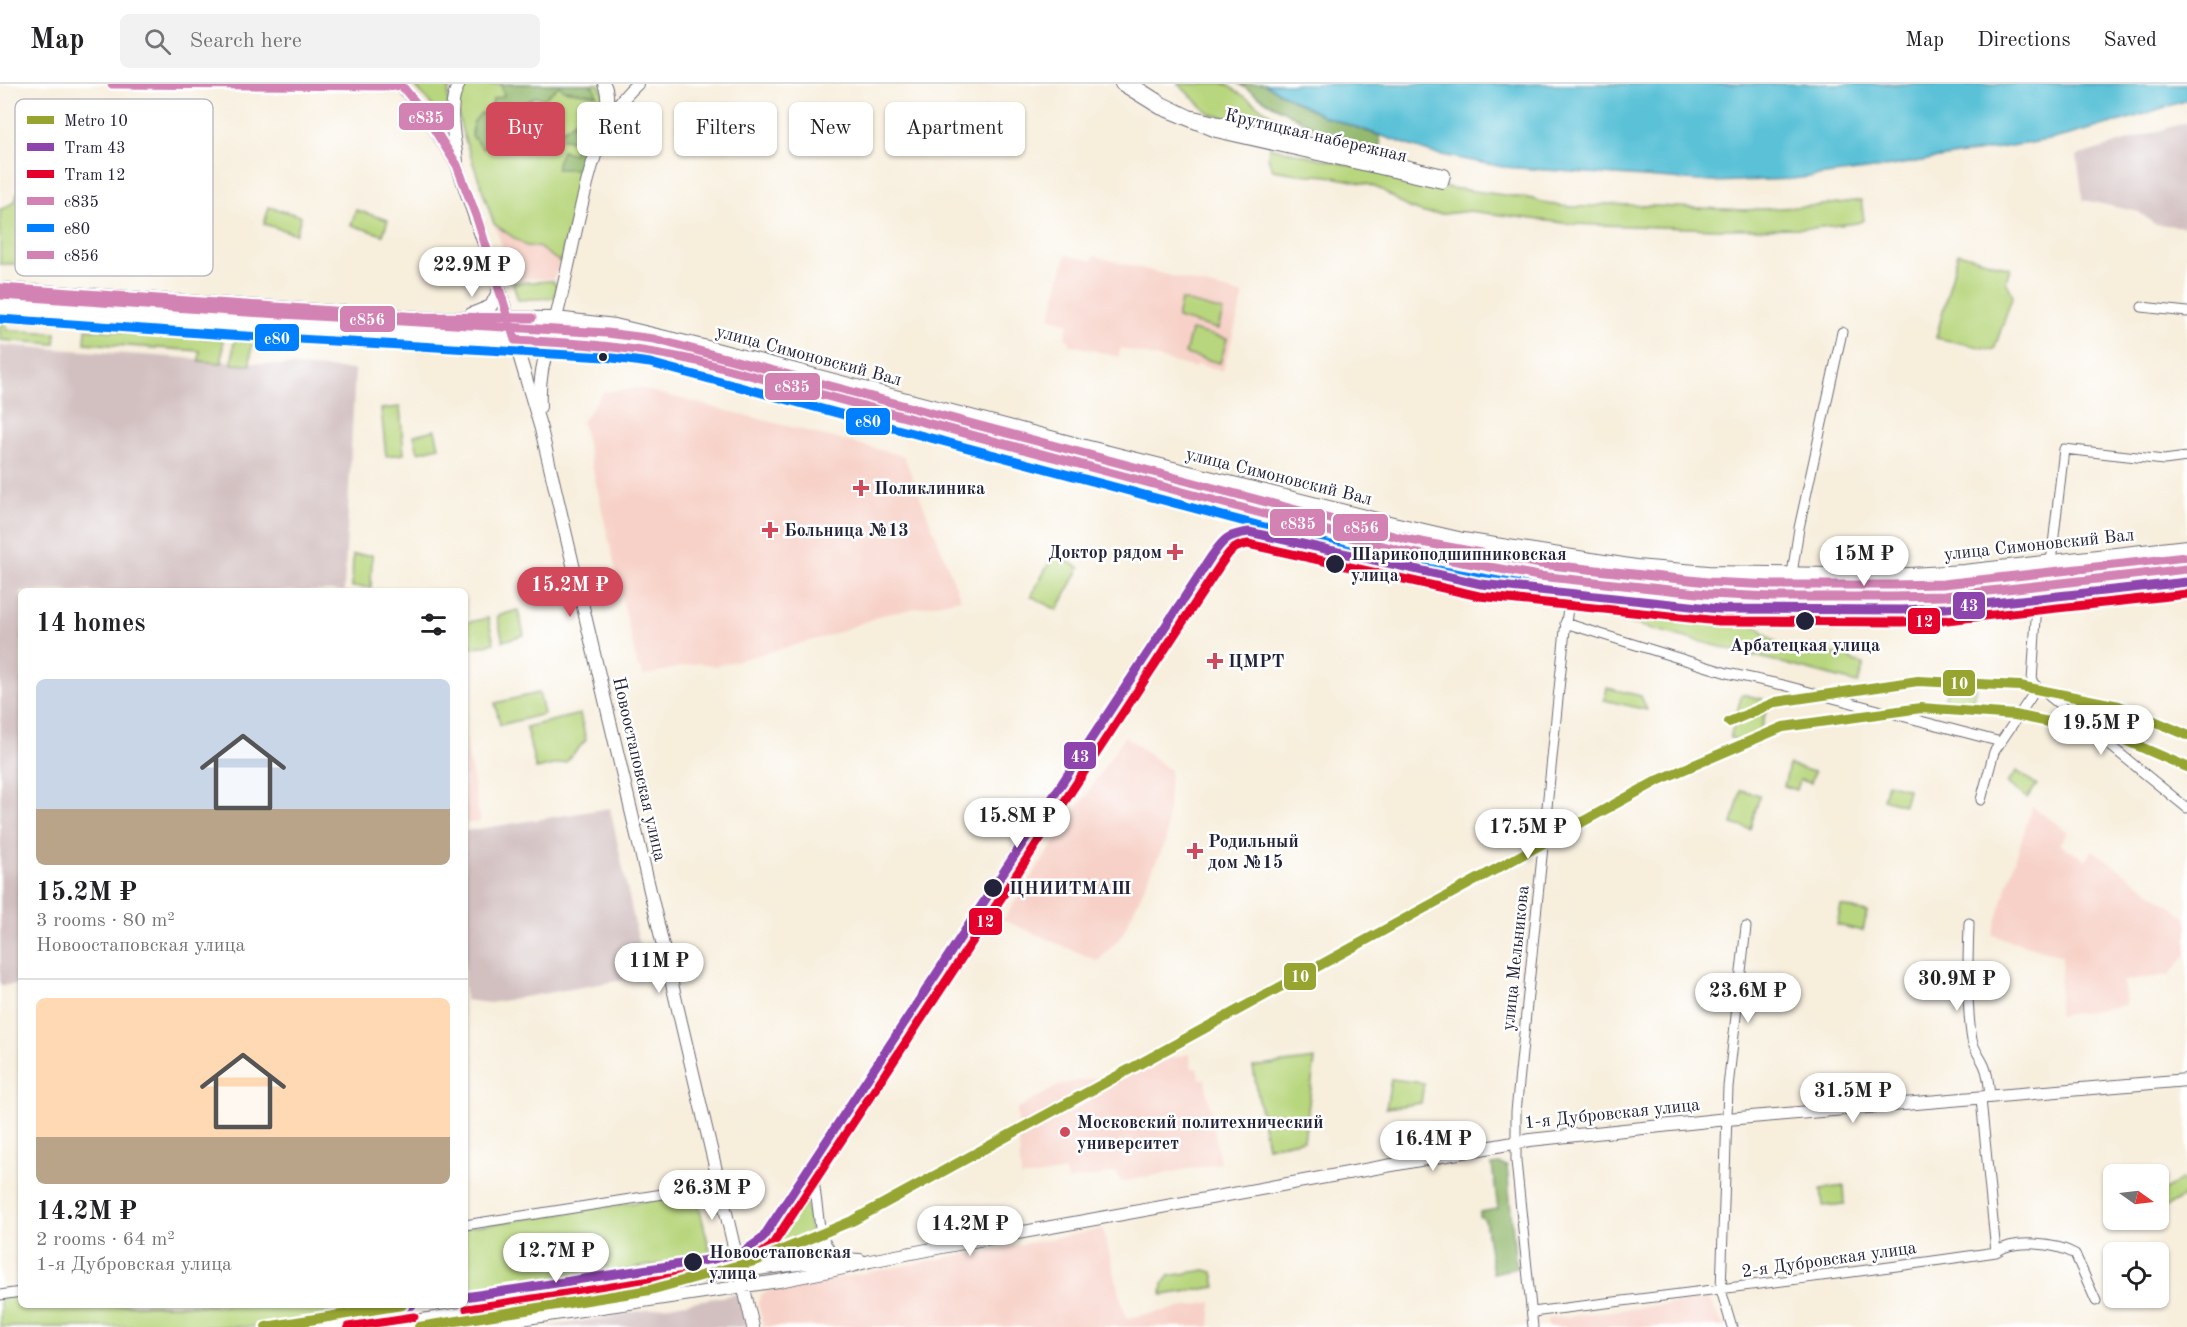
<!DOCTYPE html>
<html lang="en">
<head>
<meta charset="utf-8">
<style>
  :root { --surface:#fff; --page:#f2f2f2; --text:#202124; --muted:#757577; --line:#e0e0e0; --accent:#d1495b }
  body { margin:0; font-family:"Old Standard TT",serif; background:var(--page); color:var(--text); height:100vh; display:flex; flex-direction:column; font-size:22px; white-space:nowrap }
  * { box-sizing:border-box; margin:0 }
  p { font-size:20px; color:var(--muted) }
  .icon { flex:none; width:33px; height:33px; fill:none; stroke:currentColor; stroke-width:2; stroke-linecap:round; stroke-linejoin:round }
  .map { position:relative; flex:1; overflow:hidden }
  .details { position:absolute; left:18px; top:504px; width:450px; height:720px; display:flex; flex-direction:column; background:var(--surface); border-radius:9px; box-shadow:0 2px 4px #0004 }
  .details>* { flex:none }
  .hud { position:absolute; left:486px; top:18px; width:570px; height:54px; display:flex; gap:12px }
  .needle { width:39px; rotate:104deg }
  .buttons { position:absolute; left:2103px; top:1080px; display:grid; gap:12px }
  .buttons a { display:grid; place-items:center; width:66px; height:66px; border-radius:9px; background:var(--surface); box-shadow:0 2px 4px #0004; font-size:30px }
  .price { position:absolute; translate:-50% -51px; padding:0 14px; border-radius:21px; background:#fff; color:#222; font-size:20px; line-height:39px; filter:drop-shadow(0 2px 3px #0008) }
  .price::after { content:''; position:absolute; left:50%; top:36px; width:18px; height:14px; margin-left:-9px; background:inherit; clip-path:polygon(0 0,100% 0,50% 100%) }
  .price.active { background:var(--accent); color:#fff }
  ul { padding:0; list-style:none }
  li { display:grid; align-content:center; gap:12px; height:318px; padding:0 18px }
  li+li { border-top:2px solid var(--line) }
  li span { display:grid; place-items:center; height:186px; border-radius:9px; color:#555 }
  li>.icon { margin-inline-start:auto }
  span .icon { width:108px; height:108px; fill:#fffc; stroke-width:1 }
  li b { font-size:26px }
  h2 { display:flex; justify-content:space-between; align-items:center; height:72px; padding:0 18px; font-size:26px }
  .tag { padding:0 21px; border-radius:9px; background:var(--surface); box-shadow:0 2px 4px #0004; font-size:21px; line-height:54px }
  .tag.active { background:var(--accent); color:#fff }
  header { display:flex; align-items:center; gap:36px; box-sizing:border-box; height:84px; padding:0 30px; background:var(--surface); border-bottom:2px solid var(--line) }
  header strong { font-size:28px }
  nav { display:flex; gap:33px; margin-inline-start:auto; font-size:21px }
  .search { width:420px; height:54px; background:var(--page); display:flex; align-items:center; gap:15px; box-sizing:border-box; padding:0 21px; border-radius:9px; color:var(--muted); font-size:22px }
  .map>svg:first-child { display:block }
  .built { fill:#f7d1c7 }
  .industrial { fill:#d2bfc0 }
  .green { fill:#b8d67d; stroke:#6d7c5c; stroke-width:1.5 }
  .forest { fill:#92b76c; stroke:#5a6c54; stroke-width:1.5 }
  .water { fill:#5ac1d7; stroke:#3e7289; stroke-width:1.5 }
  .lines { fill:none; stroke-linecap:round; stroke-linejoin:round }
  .minor-casing { stroke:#6d6973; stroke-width:11 }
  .major-casing { stroke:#6d6973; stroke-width:14 }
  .minor { stroke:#fff; stroke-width:9 }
  .major { stroke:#fff; stroke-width:12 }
  .bus-1-casing { stroke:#fff; stroke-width:14 }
  .bus-2-casing { stroke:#fff; stroke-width:14 }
  .bus-3-casing { stroke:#fff; stroke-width:14 }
  .bus-1 { stroke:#d382b4; stroke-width:9 }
  .bus-2 { stroke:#007ffe; stroke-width:9 }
  .bus-3 { stroke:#d382b4; stroke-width:9 }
  .tram-1-casing { stroke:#fff; stroke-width:14 }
  .tram-2-casing { stroke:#fff; stroke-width:14 }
  .tram-1 { stroke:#8e44ad; stroke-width:9 }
  .tram-2 { stroke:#e4002b; stroke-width:9 }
  .metro-1-casing { stroke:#fff; stroke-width:15 }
  .metro-1 { stroke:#97a530; stroke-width:10 }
  .bus-dot { fill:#22223b; stroke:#fff; stroke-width:2 }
  .poi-dot { fill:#d1495b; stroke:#fff; stroke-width:2 }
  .labels { text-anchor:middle; stroke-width:5; stroke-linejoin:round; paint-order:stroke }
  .street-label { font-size:18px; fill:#22223b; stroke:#fff }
  .poi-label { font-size:18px; font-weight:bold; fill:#22223b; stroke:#fff; text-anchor:start }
  .stop-label { font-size:18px; font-weight:bold; fill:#22223b; stroke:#fff; text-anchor:start }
  .key { fill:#fff; stroke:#bdbdc4; stroke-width:1.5 }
  .key-label { font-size:16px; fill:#22223b }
  .line-badge { stroke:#fff; stroke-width:2 }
  .badge-label { font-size:16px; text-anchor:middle; font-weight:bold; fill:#fff }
</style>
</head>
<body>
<header>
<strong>Map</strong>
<div class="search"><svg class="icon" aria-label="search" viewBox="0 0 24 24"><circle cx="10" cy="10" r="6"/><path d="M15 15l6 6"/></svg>Search here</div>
<nav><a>Map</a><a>Directions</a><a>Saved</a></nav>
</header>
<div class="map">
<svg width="2187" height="1243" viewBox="0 0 2187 1243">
  <rect width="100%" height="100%" fill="#fff"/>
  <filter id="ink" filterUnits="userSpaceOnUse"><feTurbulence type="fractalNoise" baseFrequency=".0167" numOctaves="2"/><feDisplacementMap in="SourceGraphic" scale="12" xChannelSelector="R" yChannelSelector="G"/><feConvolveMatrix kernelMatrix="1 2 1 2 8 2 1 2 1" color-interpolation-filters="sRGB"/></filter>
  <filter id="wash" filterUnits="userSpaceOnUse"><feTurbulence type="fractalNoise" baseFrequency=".008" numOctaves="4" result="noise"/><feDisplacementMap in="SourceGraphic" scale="24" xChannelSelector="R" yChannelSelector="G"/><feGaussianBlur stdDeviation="1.35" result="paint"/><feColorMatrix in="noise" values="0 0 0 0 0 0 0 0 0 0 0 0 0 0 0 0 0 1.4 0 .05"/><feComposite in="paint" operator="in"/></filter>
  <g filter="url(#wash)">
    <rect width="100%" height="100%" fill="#f7eedc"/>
    <!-- built -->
    <path class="built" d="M494,140L526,162L538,163L560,178L557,189L552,195L514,194Z
      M1066,171L1092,177L1094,172L1244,211L1223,287L1197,280L1195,284L1121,264L1118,273L1069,260L1070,256L1065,255L1069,239L1050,234Z
      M638,304L904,372L961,515L882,531L825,553L716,582L698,579L643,592L641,584H638L582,338L603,308Z
      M465,648L480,738L465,740Z
      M1125,652L1170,686L1166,757L1121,853L1098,877L1003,836Z
      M2032,722L2068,748L2059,760L2086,776L2093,766L2187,834V870L2169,891L2123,897L2126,921L2058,932L2062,872L1992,851Z
      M1189,970L1192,984H1197L1200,996L1205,995L1220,1079L1120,1098L1117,1088L1067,1097L1065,1087L1031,1093H1021L1017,1025L1062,1000L1103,993L1137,980L1139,984L1157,977Z
      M1103,1145L1126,1234L1212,1218L1210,1243H763L758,1219L761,1211L768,1207Z
      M1709,1215L1724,1243H1548L1547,1235Z"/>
    <!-- industrial -->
    <path class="industrial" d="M2187,38V143L2154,140L2139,128L2083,116L2077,72Z
      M0,261L355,286L344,507H21V901H0Z
      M610,724L646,892L490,919L465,916V747Z
      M738,1210L746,1243H548Z"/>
    <!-- green -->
    <path class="green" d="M413,0H451L448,11L449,35L443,37L427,15Z
      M468,0H599L604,10L560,178L538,163L526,162L494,140L462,47L457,25L462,5Z
      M1178,0H1226L1295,47V49L1210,30Z
      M1269,63L1451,104L1534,115C1554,124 1585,125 1606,120L1745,126L1816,122L1861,116L1864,136L1857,139L1813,144L1718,145L1572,140L1470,127L1444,130L1424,129L1407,123L1382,106L1367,100L1328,92L1298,90L1273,86L1268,74Z
      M17,109L35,111L31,121L24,122L21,180H0V125L5,124L16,116Z
      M269,123L301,132L296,150L264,140Z
      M356,126L388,136L383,151L351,141Z
      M1958,169L2010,184L2006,197L2013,211L1994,266L1936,254Z
      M553,197L557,203L554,214L518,216L513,199Z
      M1181,216L1223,227L1218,245L1177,234Z
      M0,238L7,239V246L56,249L55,260L0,256Z
      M86,245L223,255L222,279L199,277L200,267L85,259Z
      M1191,246L1227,255L1220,279L1185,270Z
      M234,256L252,257L250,281L232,280Z
      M400,323L404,370L386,372L381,325Z
      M435,346L439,363L418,368L414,351Z
      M1054,470L1080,484L1057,526L1031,512Z
      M353,471H372L371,503H352Z
      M1578,518L1742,536C1763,543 1761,548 1777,559C1790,569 1829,570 1846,570L1854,578L1864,580L1858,599L1576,525Z
      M518,526L524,551L503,557L497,532Z
      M488,534L494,559L471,564L465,539Z
      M1953,589L1978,597L1970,624L1944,616Z
      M1607,604L1641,612L1647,626L1604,616Z
      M539,609L544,630L500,641L495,619Z
      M1742,610L1769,617L1756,661L1730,654Z
      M580,630L586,656L566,678L536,685L526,643Z
      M1789,681L1814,688L1811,699L1800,696L1797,706L1784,702Z
      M2017,687L2037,701L2027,714L2007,699Z
      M1887,699L1908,705L1904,721L1883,715Z
      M1741,706L1760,711L1750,745L1732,740Z
      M1841,822L1867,828L1863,847L1837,841Z
      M1315,975L1304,1056L1267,1063L1253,983Z
      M1391,995L1424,999L1421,1019L1386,1024Z
      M2181,1095L2187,1104V1110L2165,1124L2159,1110Z
      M1844,1102L1845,1120L1823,1122L1821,1105Z
      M696,1109L711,1172L465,1211V1144Z
      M805,1111L812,1157L810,1166L805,1169L761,1177Z
      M1205,1186L1213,1188L1216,1203L1162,1211L1163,1199L1169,1192Z
      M21,1210V1221H406L270,1243H0V1213Z"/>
    <!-- forest -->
    <path class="forest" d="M501,0H589L594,3L597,11L564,6L559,2L544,15L536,12L513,26L507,41L514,56L503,53L483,65L472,52L473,39L481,29L490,32L493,15L504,12Z
      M1239,0H1264L1323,32L1380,52L1381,66L1375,68L1335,55L1269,19Z
      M589,26H595L579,85H557V79L562,67L574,70L576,63C571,53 563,55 553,55L546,31L563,46L576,36L574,43L582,46Z
      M1499,1080L1507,1082L1516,1184L1493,1189L1485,1136L1480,1132V1128L1498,1125L1492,1081Z"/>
    <!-- water -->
    <path class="water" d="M1264,0H2187V16L2135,33L2054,55L1867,86L1792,95L1713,98L1503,83L1432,69L1323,32Z"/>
  </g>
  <g filter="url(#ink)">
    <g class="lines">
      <!-- minor casing -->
      <g class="minor-casing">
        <path id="minor" d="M112,0L402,2
          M2142,223L2187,228
          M610,261L604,257L601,250L605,243L613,241
          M1106,388L1100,381C1101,372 1105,370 1114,370
          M1241,402L1247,407L1249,415L1243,421H1235L1240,435L1243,448
          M1462,477L1471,474L1473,466L1470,459L1463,455
          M2051,478L2064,365L2164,376L2187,373
          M1792,490L1799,444L1842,248
          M1826,491L1835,495L1838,502L1835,510L1828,513
          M1888,513L1881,510L1877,503L1881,495L1888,491
          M1565,539L1727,589L1783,601L2001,658
          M2033,599L2187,724
          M1981,716L1994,668L2031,613L2038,503
          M1969,839C1968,874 1966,922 1972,956C1974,966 1980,972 1984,981C1989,991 1989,1003 1990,1014
          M1981,1015L1996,1168
          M465,1141L701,1104L718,1096
          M821,1152L831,1167L841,1175
          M736,1173C776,1162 779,1113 814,1096L1243,448L1267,431
          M808,1179L813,1172L821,1152L814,1096
          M0,1211L21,1208
          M1532,1228C1687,1209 1842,1191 1996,1168C2014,1155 2056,1159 2075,1170L2096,1217
          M1533,1243L1516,1077V1028L1565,546L1575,473
          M1732,1243L1721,1206L1728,1003L1746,843"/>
      </g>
      <!-- major casing -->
      <g class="major-casing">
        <path id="major" d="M400,0L424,29L457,81L501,210L541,345L753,1243
          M1121,0L1160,24L1216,47L1442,98L1444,91L1189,32L1162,19L1132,0
          M604,37C606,24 610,12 604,0
          M457,78C455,54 446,22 459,0
          M0,204L419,233L556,234L615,241L716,265L1085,362L1385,437L1463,455L1636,482L1708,488L1891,491L1964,487L2187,462
          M0,223L230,239L606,261L652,267L1402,467L1539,492L1707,510L1773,513H1892L1944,512L2038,503L2187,485
          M471,230L491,222L499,206
          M540,323C538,287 547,267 556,234C571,175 580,114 600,56C607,34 620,16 637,0
          M377,1243L716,1190L841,1175L860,1176
          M466,1243L779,1197L844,1184L870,1177L968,1158L1530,1056L1727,1035L2187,996"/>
      </g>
      <!-- minor -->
      <use href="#minor" class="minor"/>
      <!-- major -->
      <use href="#major" class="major"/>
      <!-- bus-1 casing -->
      <g class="bus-1-casing">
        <path id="bus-1" d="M112,0L402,2L424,29L457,81L478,137L515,256C578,259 635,263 697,277L1402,467L1539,492L1707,510L1773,513H1892L1944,512L2187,485
          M0,204L419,233L532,234"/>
      </g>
      <!-- bus-2 casing -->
      <g class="bus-2-casing">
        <path id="bus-2" d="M0,235L229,251L605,273L650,279L1399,479L1538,504L1706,522L1773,525H1892L1945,524L2187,497"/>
      </g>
      <!-- bus-3 casing -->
      <g class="bus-3-casing">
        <path id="bus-3" d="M1,211L231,227L607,249L654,255L1405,455L1541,480L1708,498L1773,501H1892L1943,500L2186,473"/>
      </g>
      <!-- bus-1 -->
      <use href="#bus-1" class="bus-1"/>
      <!-- bus-2 -->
      <use href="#bus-2" class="bus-2"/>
      <!-- bus-3 -->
      <use href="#bus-3" class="bus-3"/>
      <!-- tram-1 casing -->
      <g class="tram-1-casing">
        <path id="tram-1" d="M465,1213L714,1175L743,1168L762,1155L1211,473C1224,455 1226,451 1249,448L1481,500L1719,525L1902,526L1946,524L2187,498
          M270,1243L412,1221"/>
      </g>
      <!-- tram-2 casing -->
      <g class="tram-2-casing">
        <path id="tram-2" d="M467,1225L717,1187L748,1179L771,1163L1221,480C1229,468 1233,462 1248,460L1479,512L1719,537L1902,538L1947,536L2187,510
          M348,1243L414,1233"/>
      </g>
      <!-- tram-1 -->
      <use href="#tram-1" class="tram-1"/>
      <!-- tram-2 -->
      <use href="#tram-2" class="tram-2"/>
      <!-- metro-1 casing -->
      <g class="metro-1-casing">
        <path id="metro-1" d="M1729,638L1776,618L1918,597L2020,602L2119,622L2187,651
          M266,1243L402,1221
          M419,1243L650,1206L758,1176L852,1137L1659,696L1783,643L1921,624L2015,631L2113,651L2187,683"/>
      </g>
      <!-- metro-1 -->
      <use href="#metro-1" class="metro-1"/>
    </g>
  </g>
  <!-- markers -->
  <g class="bus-dot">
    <circle cx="603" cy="273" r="5"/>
    <circle cx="1335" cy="480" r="10"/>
    <circle cx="1805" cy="537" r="10"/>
    <circle cx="993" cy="804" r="10"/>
    <circle cx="693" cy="1178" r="10"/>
  </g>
  <g class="poi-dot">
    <path d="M858 395h6v6h6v6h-6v6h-6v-6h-6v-6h6z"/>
    <path d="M767 437h6v6h6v6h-6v6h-6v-6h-6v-6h6z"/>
    <path d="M1172 459h6v6h6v6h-6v6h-6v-6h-6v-6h6z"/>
    <path d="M1212 568h6v6h6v6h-6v6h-6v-6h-6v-6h6z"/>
    <path d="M1192 758h6v6h6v6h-6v6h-6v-6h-6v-6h6z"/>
    <circle cx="1065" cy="1048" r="6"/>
  </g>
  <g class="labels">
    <!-- street labels -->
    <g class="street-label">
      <text transform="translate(1316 51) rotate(13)" y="6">Крутицкая набережная</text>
      <text transform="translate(809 271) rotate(15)" y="6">улица Симоновский Вал</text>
      <text transform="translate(1279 392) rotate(14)" y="6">улица Симоновский Вал</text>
      <text transform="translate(2039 460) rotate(-6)" y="6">улица Симоновский Вал</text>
      <text transform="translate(640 685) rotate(77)" y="6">Новоостаповская улица</text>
      <text transform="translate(1515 874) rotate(-84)" y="6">улица Мельникова</text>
      <text transform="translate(1612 1029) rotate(-6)" y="6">1-я Дубровская улица</text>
      <text transform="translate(1829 1175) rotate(-8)" y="6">2-я Дубровская улица</text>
    </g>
    <!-- poi labels -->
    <g class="poi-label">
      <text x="874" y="410">Поликлиника</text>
      <text x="784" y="452">Больница №13</text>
      <text x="1162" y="474" text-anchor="end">Доктор рядом</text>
      <text x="1228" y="583">ЦМРТ</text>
      <text x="1208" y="763">Родильный<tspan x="1208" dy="21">дом №15</tspan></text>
      <text x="1077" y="1044">Московский политехнический<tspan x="1077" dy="21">университет</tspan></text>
    </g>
    <!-- stop labels -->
    <g class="stop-label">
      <text x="1351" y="476">Шарикоподшипниковская<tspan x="1351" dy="21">улица</tspan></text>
      <text x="1805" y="567" text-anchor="middle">Арбатецкая улица</text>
      <text x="1009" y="810">ЦНИИТМАШ</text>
      <text x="709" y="1174">Новоостаповская<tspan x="709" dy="21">улица</tspan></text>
    </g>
  </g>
  <!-- legend -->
  <rect x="15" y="15" width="198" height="177" rx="9" class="key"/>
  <rect x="27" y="32" width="27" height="8" fill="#97a530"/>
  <rect x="27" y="59" width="27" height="8" fill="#8e44ad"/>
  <rect x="27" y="86" width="27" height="8" fill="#e4002b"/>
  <rect x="27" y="113" width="27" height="8" fill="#d382b4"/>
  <rect x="27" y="140" width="27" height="8" fill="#007ffe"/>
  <rect x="27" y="167" width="27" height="8" fill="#d382b4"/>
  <g class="key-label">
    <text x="64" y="42">Metro 10</text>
    <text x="64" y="69">Tram 43</text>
    <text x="64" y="96">Tram 12</text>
    <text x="64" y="123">с835</text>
    <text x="64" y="150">е80</text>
    <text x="64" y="177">с856</text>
  </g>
  <g class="line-badge">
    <rect x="398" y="18" width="57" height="29" rx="6" fill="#d382b4"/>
    <rect x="339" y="221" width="57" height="28" rx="6" fill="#d382b4"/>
    <rect x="254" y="239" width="46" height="29" rx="6" fill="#007ffe"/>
    <rect x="764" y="288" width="57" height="29" rx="6" fill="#d382b4"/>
    <rect x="845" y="323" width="46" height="29" rx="6" fill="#007ffe"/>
    <rect x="1269" y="424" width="57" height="29" rx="6" fill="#d382b4"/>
    <rect x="1332" y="429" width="57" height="29" rx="6" fill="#d382b4"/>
    <rect x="1952" y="507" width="34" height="29" rx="6" fill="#8e44ad"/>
    <rect x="1907" y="523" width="34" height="28" rx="6" fill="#e4002b"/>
    <rect x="1942" y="585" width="34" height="28" rx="6" fill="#97a530"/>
    <rect x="1063" y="657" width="34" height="29" rx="6" fill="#8e44ad"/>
    <rect x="968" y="823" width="35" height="29" rx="6" fill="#e4002b"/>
    <rect x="1283" y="878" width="34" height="29" rx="6" fill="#97a530"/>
  </g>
  <g class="badge-label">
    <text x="426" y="39">с835</text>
    <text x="367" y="241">с856</text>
    <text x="277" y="260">е80</text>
    <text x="792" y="308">с835</text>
    <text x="868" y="343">е80</text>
    <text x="1298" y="445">с835</text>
    <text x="1361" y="449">с856</text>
    <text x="1969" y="527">43</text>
    <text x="1924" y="543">12</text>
    <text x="1959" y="605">10</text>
    <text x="1080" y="678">43</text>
    <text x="985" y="843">12</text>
    <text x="1300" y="898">10</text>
  </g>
</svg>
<div class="buttons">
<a><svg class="needle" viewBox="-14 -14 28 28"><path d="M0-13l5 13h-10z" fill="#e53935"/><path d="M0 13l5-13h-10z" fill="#757577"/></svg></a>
<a><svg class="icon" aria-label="locate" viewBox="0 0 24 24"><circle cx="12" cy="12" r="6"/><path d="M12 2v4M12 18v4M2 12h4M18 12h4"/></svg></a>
</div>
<b class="price" style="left:472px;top:214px">22.9M ₽</b>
<b class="price" style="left:1864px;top:503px">15M ₽</b>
<b class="price active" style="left:570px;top:534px">15.2M ₽</b>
<b class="price" style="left:2101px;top:672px">19.5M ₽</b>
<b class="price" style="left:1017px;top:765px">15.8M ₽</b>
<b class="price" style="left:1528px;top:776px">17.5M ₽</b>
<b class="price" style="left:659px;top:910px">11M ₽</b>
<b class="price" style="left:1957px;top:928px">30.9M ₽</b>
<b class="price" style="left:1748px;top:940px">23.6M ₽</b>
<b class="price" style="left:1853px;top:1040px">31.5M ₽</b>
<b class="price" style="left:1433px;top:1088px">16.4M ₽</b>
<b class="price" style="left:712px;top:1137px">26.3M ₽</b>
<b class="price" style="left:970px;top:1173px">14.2M ₽</b>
<b class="price" style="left:556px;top:1200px">12.7M ₽</b>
<div class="hud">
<a class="tag active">Buy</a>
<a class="tag">Rent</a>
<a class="tag">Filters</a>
<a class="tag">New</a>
<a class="tag">Apartment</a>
</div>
<section class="details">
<h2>14 homes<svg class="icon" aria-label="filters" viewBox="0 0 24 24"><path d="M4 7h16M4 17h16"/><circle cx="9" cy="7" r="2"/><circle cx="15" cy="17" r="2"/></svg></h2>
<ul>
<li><span style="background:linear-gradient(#c9d6e8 70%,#b9a48a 0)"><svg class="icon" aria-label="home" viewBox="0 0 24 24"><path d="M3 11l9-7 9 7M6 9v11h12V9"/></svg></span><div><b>15.2M ₽</b><p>3 rooms · 80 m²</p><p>Новоостаповская улица</p></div></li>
<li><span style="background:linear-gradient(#ffd9b3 75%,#b9a48a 0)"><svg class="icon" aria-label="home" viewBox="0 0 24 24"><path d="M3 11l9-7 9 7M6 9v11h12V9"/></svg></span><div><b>14.2M ₽</b><p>2 rooms · 64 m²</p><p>1-я Дубровская улица</p></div></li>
</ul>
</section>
</div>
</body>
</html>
